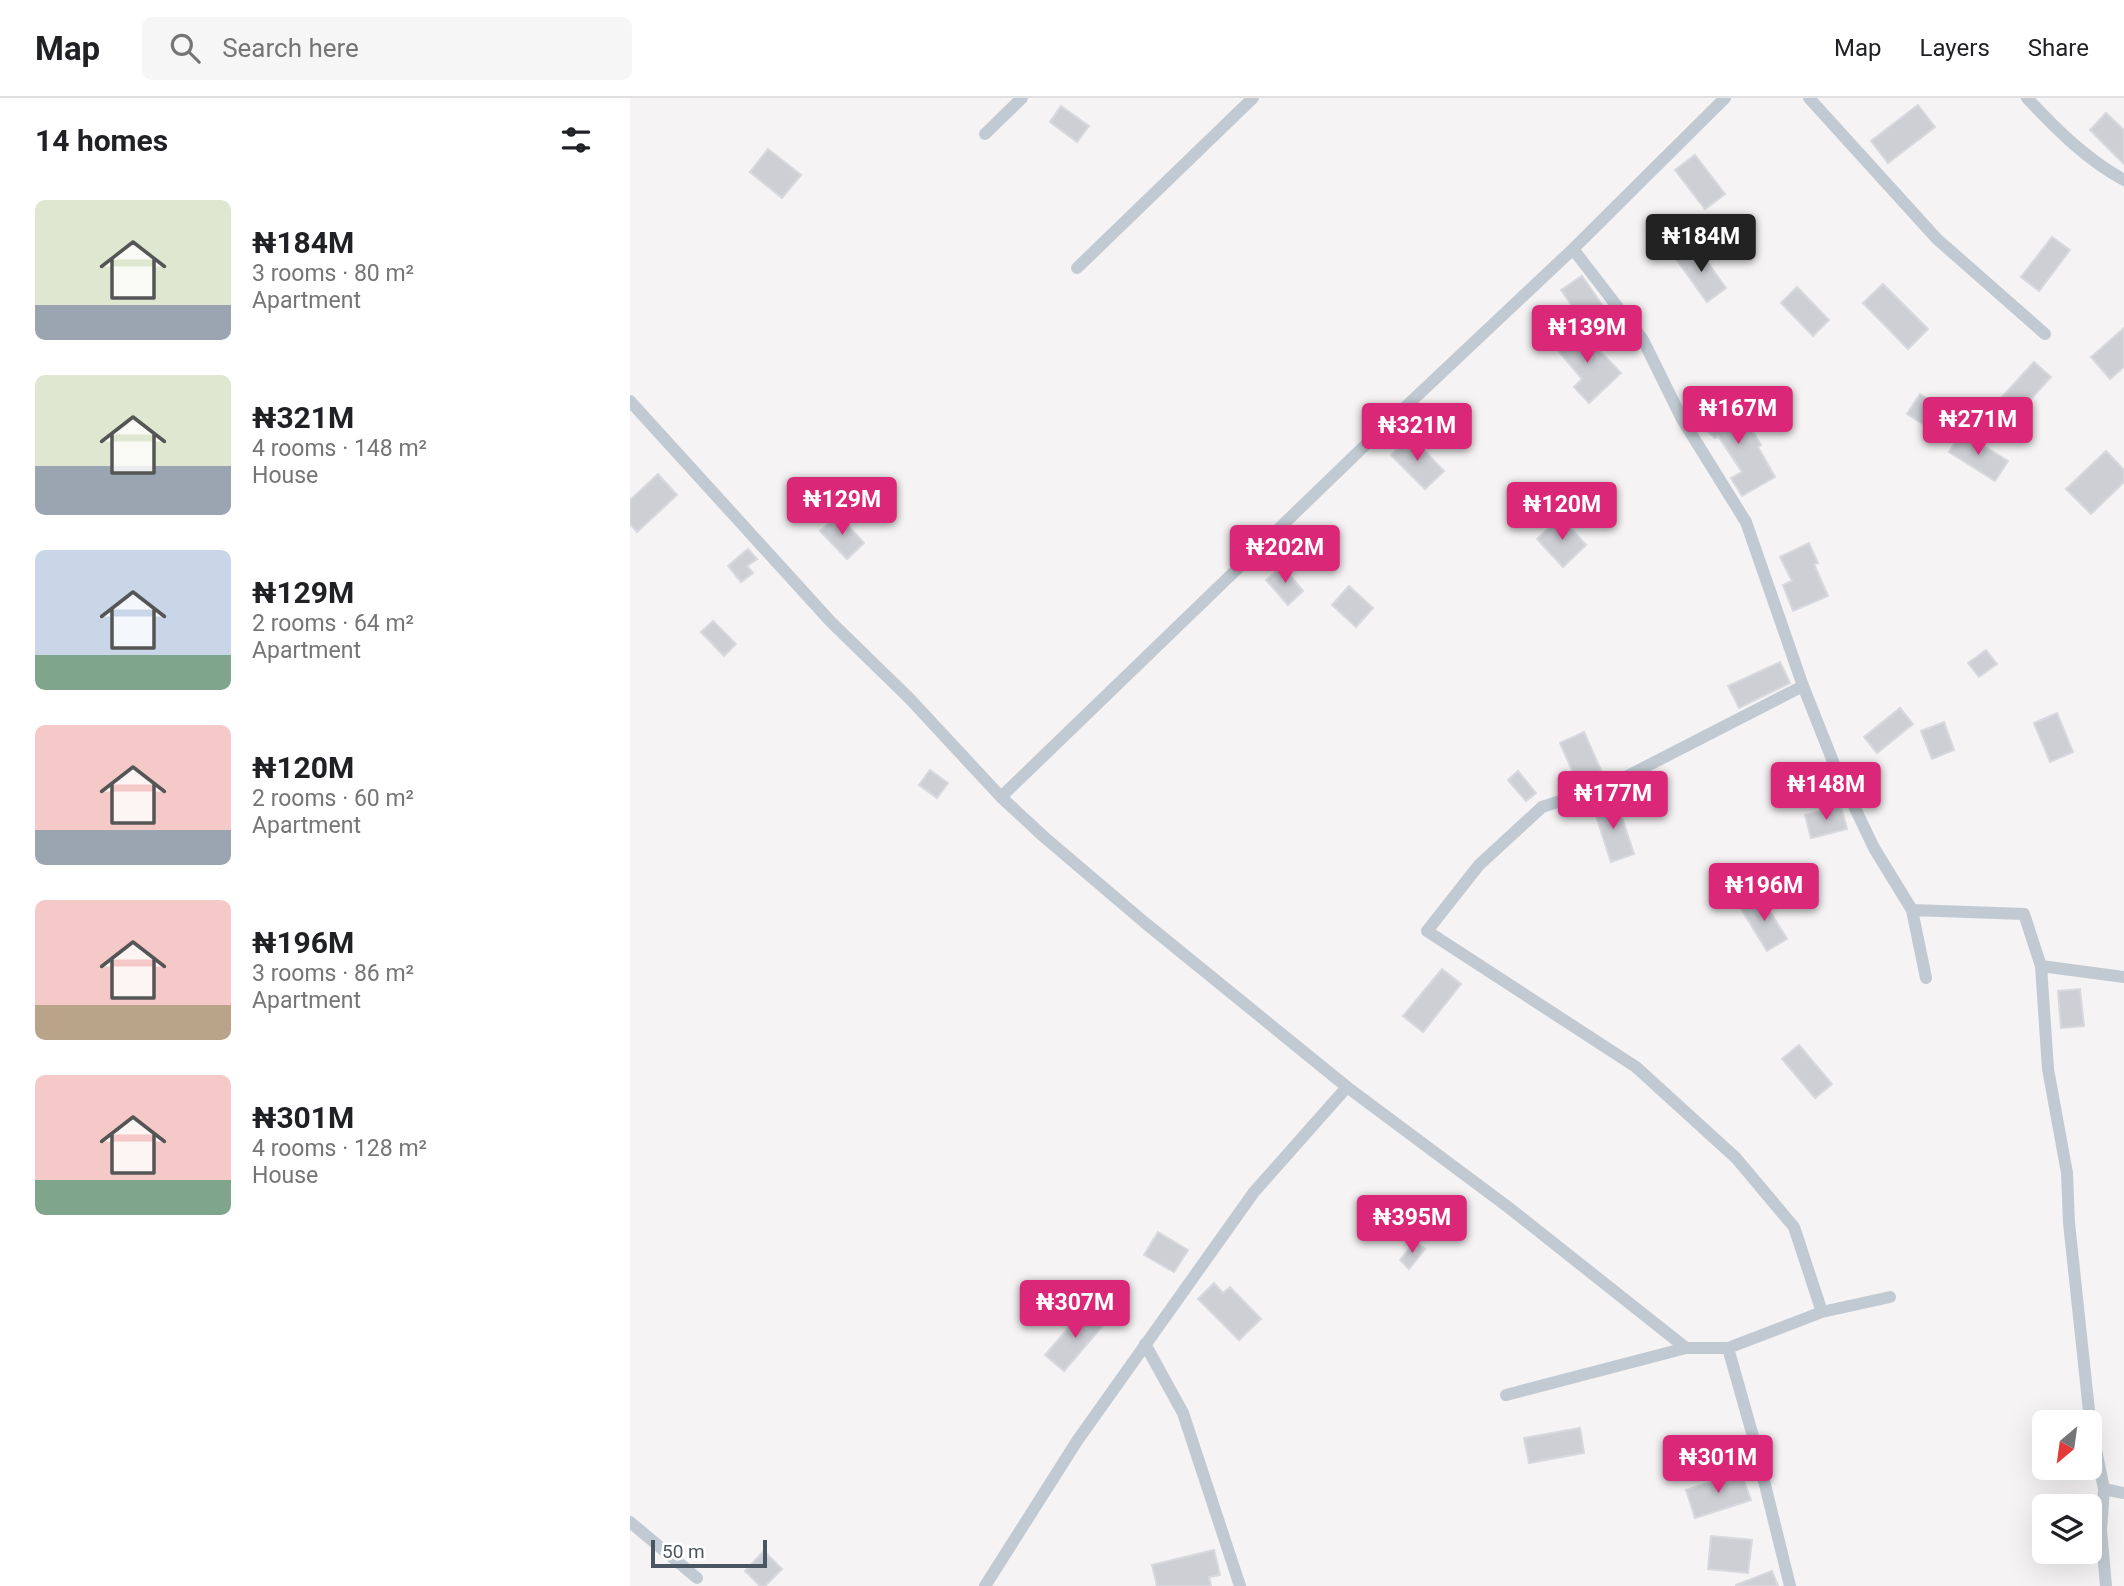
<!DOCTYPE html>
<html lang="en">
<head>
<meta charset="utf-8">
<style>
  :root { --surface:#fff; --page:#f6f6f6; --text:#202124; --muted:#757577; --line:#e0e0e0; --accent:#db2777 }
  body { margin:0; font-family:Roboto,sans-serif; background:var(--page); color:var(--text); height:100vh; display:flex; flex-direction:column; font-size:26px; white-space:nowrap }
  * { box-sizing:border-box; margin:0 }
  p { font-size:23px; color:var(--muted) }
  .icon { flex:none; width:38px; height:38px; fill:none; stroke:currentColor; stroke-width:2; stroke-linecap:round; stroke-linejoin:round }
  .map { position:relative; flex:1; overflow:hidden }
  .drawer { display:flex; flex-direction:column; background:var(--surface); width:630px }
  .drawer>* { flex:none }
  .needle { width:46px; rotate:209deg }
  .fabs { position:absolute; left:1402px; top:1312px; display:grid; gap:14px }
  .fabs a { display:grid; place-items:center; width:70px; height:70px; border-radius:10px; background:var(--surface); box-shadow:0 7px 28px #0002; font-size:35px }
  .scale { position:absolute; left:21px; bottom:18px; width:116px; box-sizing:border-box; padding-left:7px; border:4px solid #4a5661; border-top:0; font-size:19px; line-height:24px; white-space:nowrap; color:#4a5661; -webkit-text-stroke:5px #fff; paint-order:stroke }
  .price { position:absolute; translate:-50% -60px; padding:0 16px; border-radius:7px; background:var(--accent); color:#fff; font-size:23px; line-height:46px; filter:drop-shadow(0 2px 4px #0008) }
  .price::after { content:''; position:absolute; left:50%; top:42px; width:21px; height:16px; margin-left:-10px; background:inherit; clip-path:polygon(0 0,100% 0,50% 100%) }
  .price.current { background:#222; color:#fff }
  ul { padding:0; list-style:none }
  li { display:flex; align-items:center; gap:21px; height:175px; padding:0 35px }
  li span { display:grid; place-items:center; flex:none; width:196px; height:140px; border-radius:10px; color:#555 }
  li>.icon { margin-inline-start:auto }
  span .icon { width:84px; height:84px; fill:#fffc; stroke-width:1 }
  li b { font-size:30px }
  h2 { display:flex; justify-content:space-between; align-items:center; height:84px; padding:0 35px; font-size:30px }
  header { display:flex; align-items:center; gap:42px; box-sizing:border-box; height:98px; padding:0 35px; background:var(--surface); border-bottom:2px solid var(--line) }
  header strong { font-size:33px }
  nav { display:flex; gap:38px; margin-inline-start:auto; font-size:24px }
  .search { width:490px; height:63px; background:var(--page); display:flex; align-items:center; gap:18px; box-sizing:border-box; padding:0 24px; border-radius:10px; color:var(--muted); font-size:26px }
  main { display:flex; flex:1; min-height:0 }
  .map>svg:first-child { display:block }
  .building { fill:#cdcfd5; stroke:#d7d9de; stroke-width:2 }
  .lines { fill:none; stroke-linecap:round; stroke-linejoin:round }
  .minor { stroke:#c1cad2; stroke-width:12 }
</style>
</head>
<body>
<header>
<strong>Map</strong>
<div class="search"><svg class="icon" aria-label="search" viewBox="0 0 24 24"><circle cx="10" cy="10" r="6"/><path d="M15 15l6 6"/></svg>Search here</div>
<nav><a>Map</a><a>Layers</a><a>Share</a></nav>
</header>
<main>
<section class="drawer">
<h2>14 homes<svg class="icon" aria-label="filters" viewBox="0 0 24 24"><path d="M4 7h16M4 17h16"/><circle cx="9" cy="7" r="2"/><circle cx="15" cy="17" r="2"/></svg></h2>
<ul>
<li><span style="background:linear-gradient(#dfe7d0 75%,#9aa5b1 0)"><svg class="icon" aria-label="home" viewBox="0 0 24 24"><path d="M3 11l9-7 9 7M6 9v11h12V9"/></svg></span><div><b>₦184M</b><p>3 rooms · 80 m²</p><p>Apartment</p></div></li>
<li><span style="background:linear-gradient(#dfe7d0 65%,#9aa5b1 0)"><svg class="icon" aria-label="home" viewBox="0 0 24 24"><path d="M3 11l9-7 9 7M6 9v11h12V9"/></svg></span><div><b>₦321M</b><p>4 rooms · 148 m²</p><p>House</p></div></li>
<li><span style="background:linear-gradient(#c9d6e8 75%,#7fa58c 0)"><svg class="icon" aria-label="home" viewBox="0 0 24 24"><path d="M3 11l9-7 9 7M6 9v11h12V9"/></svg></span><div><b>₦129M</b><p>2 rooms · 64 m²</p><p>Apartment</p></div></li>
<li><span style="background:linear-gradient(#f6c9c9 75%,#9aa5b1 0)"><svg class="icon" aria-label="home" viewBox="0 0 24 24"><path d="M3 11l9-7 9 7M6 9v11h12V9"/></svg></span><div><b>₦120M</b><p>2 rooms · 60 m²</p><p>Apartment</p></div></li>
<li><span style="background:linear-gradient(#f6c9c9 75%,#b9a48a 0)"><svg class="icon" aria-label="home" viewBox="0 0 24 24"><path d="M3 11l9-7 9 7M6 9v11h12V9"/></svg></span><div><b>₦196M</b><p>3 rooms · 86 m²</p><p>Apartment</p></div></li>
<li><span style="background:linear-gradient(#f6c9c9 75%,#7fa58c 0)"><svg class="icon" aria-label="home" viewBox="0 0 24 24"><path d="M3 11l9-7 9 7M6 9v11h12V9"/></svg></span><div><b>₦301M</b><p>4 rooms · 128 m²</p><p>House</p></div></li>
</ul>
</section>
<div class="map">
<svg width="1494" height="1488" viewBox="0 0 1494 1488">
  <rect width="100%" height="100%" fill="#f5f3f3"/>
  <!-- building -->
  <path class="building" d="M1288,7L1305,29L1258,65L1241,43Z
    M431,8L459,28L447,44L420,24Z
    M1476,15L1494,32V66L1460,32Z
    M138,51L171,77L152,100L120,74Z
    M1065,57L1095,96L1075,111L1045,72Z
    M1422,139L1440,152L1409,193L1391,179Z
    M1065,147L1096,190L1077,204L1046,161Z
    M952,178L977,214L956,228L931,192Z
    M1253,186L1298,231L1278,251L1233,205Z
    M1167,189L1199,222L1183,238L1151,205Z
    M1494,230V269L1480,281L1461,259Z
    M945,231L963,253L967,250L991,275L959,305L944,289L952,281L924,248Z
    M1404,264L1421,279L1389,314L1372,299Z
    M1290,296L1317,313L1304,333L1277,316Z
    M1086,300L1116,329L1119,327L1131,347L1128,349L1145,379L1112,398L1101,380L1112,374L1088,338L1085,340L1065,322Z
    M1331,334L1378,363L1365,383L1319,354Z
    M780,338L814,373L795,391L761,357Z
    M1476,353L1494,372V384L1461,416L1436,391Z
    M28,376L47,397L7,434L0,426V402Z
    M208,417L234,445L217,461L190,433Z
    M930,419L956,447L933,469L907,441Z
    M1179,445L1188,465L1184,466L1198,498L1163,513L1153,487L1162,483L1150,459Z
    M118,451L127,461L117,468L123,475L111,484L98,468Z
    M652,468L673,493L658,507L636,482Z
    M719,488L743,510L726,529L702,507Z
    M83,523L106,546L94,558L71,534Z
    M1356,552L1367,566L1349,579L1338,565Z
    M1150,564L1160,585L1109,610L1098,588Z
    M1270,610L1283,626L1247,655L1234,639Z
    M1427,615L1443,654L1420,664L1404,625Z
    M1314,624L1324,652L1302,661L1291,633Z
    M954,634L974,679L949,688L930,645Z
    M300,672L318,685L307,700L289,687Z
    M888,673L906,695L896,703L878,682Z
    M986,702L1004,756L981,764L963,709Z
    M1211,708L1217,731L1181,740L1175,717Z
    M1130,797L1157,841L1137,853L1110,809Z
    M812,871L831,886L793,934L773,918Z
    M1450,891L1454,928L1431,930L1428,893Z
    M1169,947L1202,986L1185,1000L1152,961Z
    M528,1134L558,1152L544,1174L514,1157Z
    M785,1144L795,1151L779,1171L770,1162Z
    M584,1185L593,1195L600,1189L631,1221L609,1242L568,1201Z
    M456,1210L474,1226L434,1273L415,1257Z
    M950,1330L954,1355L899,1365L894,1340Z
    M1111,1374L1121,1402L1065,1420L1056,1392Z
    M1081,1438L1122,1442L1118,1475L1078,1471Z
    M584,1452L590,1477L579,1479L581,1488H527L522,1467Z
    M134,1453L152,1471L135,1488H130L115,1473Z
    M1142,1473L1148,1488H1106V1487Z"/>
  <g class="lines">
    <!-- minor -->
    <path class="minor" d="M1179,0L1307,141L1415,236
      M1397,0C1427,32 1456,61 1494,82
      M355,36L392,0
      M943,151L1013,242L1052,321L1116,424L1173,588L1204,666L1244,750L1282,812L1296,880
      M447,170L623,0
      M0,303L201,524L279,600L371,699L413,738L514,824L717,989L878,1109L1056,1250
      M1173,588L980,687L912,709L849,767L797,833L1006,969L1106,1060L1164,1129L1192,1214
      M371,699L753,330L943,151L1095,0
      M1282,812L1394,816L1411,868L1418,971L1437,1075L1439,1125L1460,1322L1474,1391L1471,1432L1476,1488
      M1411,868L1494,879
      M515,1246L553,1315L610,1488
      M1098,1250L1124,1342L1160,1488
      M876,1297L1056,1250H1098L1192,1214L1260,1199
      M1474,1391L1494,1395
      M0,1424L67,1480
      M355,1488L447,1343L624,1094L717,989"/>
  </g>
</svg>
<div class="fabs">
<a><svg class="needle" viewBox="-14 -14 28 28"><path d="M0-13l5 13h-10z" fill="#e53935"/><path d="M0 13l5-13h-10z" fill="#757577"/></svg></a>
<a><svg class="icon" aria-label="layers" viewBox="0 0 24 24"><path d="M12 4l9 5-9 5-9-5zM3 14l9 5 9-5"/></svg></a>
</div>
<div class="scale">50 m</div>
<b class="price current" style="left:1071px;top:176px">₦184M</b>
<b class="price" style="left:957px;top:267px">₦139M</b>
<b class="price" style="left:1108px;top:348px">₦167M</b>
<b class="price" style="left:1348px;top:359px">₦271M</b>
<b class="price" style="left:787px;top:365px">₦321M</b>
<b class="price" style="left:212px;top:439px">₦129M</b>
<b class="price" style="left:932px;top:444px">₦120M</b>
<b class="price" style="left:655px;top:487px">₦202M</b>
<b class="price" style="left:1196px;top:724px">₦148M</b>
<b class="price" style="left:983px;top:733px">₦177M</b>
<b class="price" style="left:1134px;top:825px">₦196M</b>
<b class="price" style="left:782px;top:1157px">₦395M</b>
<b class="price" style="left:445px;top:1242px">₦307M</b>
<b class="price" style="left:1088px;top:1397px">₦301M</b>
</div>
</main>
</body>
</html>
